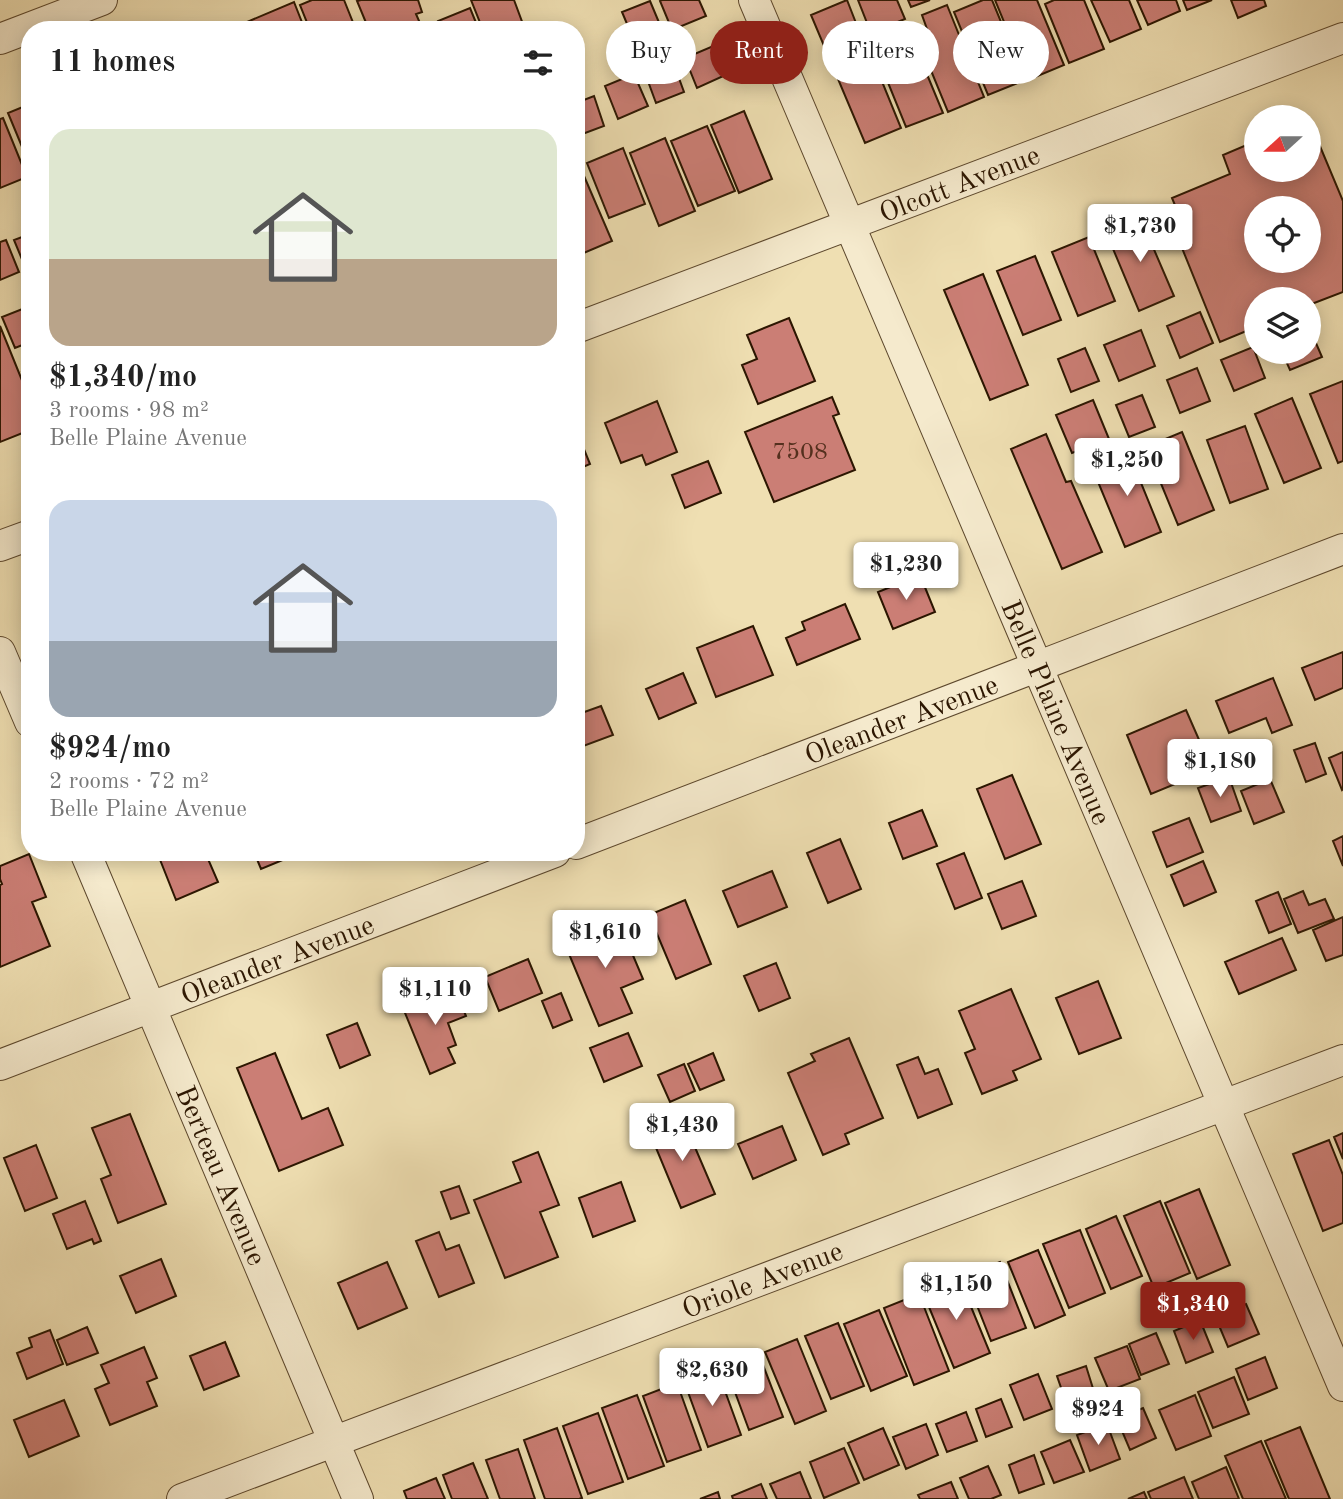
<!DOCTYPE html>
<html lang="en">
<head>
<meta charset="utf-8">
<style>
  :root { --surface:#fff; --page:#f6f6f6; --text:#222; --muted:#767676; --accent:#8f2418 }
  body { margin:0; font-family:"Old Standard TT",serif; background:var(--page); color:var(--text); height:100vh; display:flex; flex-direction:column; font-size:26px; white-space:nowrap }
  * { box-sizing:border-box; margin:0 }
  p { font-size:23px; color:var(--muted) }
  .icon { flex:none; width:38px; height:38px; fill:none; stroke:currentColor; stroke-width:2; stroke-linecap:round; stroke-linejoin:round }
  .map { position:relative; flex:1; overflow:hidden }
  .panel { position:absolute; left:21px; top:21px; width:564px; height:840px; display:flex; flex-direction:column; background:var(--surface); border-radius:28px; box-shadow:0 4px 18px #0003 }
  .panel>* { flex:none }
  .guide { position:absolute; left:606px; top:21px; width:632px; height:63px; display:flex; gap:14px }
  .needle { width:46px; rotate:249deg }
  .fabs { position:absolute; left:1244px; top:105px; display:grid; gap:14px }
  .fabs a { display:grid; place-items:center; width:77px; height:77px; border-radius:50%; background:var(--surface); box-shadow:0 4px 18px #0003; font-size:35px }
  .price { position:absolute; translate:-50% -60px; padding:0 16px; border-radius:7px; background:#fff; color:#222; font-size:23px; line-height:46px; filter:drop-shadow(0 2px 4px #0008) }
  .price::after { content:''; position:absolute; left:50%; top:42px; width:21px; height:16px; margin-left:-10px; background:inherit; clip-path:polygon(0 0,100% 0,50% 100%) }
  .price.selected { background:var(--accent); color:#fff }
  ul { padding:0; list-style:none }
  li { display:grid; align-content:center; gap:14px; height:371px; padding:0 28px }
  li span { display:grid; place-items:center; height:217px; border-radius:21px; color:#555 }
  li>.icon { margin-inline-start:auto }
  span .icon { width:126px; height:126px; fill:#fffc; stroke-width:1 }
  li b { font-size:30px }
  h2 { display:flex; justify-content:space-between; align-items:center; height:84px; padding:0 28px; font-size:30px }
  .tag { padding:0 24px; border-radius:32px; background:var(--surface); box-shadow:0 4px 18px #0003; font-size:24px; line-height:63px }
  .tag.selected { background:var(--accent); color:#fff }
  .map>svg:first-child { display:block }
  .building { fill:#cb7e75; stroke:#2c1601; stroke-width:2; fill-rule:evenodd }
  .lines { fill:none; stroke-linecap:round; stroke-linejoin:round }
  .minor-casing { stroke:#5d482d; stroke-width:32 }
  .minor { stroke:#f5eacd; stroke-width:30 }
  .labels { text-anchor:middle; stroke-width:5; stroke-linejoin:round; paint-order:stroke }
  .number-label { font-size:24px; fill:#54301e }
  .street-label { font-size:28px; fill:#2c1601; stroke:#f5eacd }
</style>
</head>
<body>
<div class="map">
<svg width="1343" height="1499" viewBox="0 0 1343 1499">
  <rect width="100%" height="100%" fill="#efdfb2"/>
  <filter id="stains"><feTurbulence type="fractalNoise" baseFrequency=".00286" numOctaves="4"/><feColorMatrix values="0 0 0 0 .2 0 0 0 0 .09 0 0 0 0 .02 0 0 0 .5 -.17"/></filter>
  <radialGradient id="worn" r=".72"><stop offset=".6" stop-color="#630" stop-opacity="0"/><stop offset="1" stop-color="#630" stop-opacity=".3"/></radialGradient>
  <!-- building -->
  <path class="building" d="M312,0H344L356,30H310L300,5Z
    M361,0H418L422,12L416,14L423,30H369L357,1Z
    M471,0H514L524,27L517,30H483Z
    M662,0H699L706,16L672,30L660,1Z
    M847,0L861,36L852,40L861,61L872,57L901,128L865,143L811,15Z
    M858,0H897L905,19L871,33Z
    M908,0H930L911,7Z
    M983,0H992L1025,80L988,95L954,12Z
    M995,0H1037L1064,65L1028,80Z
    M1054,0H1084L1104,49L1069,63L1045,4Z
    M1091,0H1129L1141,29L1110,42Z
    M1137,0H1176L1180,11L1148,25Z
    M1183,0H1212L1187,10Z
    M1231,0H1264L1266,6L1238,18Z
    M650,1L663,32L635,43L622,12Z
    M294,2L305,30H251L247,22Z
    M947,5L984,97L948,112L916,34L927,29L922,15Z
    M470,8L479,30H441L438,21Z
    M243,23L246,30H226Z
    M914,43L943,113L906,127L878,58Z
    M718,44L730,73L697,88L685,58Z
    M673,62L684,92L656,103L645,73Z
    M634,74L648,106L618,119L605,86Z
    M594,96L604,126L577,136L576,103Z
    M30,104V166L8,113Z
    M744,111L772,179L739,193L711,125Z
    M3,118L27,177L0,188V119Z
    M1309,120L1343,201V292L1309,305V299H1256V327L1220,342L1182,248L1191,244L1172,198L1230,174L1223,155L1256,141V170H1309ZM1256,208H1309V261H1256Z
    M707,126L735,191L698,206L671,141Z
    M665,138L695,211L659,226L630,153Z
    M623,148L645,204L609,218L587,163Z
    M581,169L612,241L579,255L576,249V171Z
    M1140,217L1174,296L1139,311L1106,232Z
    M30,234V268L26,269L14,240Z
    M1089,237L1115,301L1078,316L1052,252Z
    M6,240L19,272L0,280V242Z
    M1035,256L1061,320L1023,335L997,271Z
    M983,274L1028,385L990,400L944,290Z
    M30,306V342L15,348L2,317Z
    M1200,312L1213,343L1180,358L1167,326Z
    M789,318L815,381L758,404L742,365L757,359L747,335Z
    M0,326L30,400V430L0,442Z
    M1309,327L1322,357L1290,370L1282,352H1309Z
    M1141,330L1155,366L1119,381L1104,345Z
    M1253,347L1265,378L1234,391L1221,360Z
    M1085,348L1099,381L1071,392L1058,359Z
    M1197,368L1210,401L1180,413L1167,380Z
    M30,369V390L22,372Z
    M1343,381V461L1338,463L1310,394Z
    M1142,395L1155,427L1129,437L1116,405Z
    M832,397L839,414L833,416L855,470L774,502L745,432Z
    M1292,398L1321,468L1284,483L1255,414Z
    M1093,400L1109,439L1072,453L1056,415Z
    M657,401L677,452L646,465L642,455L621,463L605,423Z
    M1245,426L1268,489L1230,503L1207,440Z
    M576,432H577L590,464L576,470Z
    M1182,432L1214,510L1178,525L1146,447Z
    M1046,434L1066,482L1071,481L1102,552L1062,569L1011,449Z
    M1126,446L1161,532L1125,547L1096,477L1105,473L1099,458Z
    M708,461L721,493L685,508L672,475Z
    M920,575L935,612L893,629L878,592Z
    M845,604L860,639L797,665L786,638L805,630L802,622Z
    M753,626L773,675L716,697L697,648Z
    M1343,652V688L1315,700L1302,668Z
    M683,673L696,703L659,719L646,689Z
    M1273,678L1292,725L1272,733L1266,718L1229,733L1216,701Z
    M601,706L613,735L578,748L576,741V715Z
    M1186,710L1200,742L1169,755L1180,782L1151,794L1127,735Z
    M1315,743L1326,774L1306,782L1294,750Z
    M1343,752V789L1342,790L1329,758Z
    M1012,775L1041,844L1005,859L977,789Z
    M1229,777L1241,811L1211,822L1198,788Z
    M1270,779L1284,812L1254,824L1241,791Z
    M922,810L937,846L903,859L889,823Z
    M1189,818L1203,852L1167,867L1153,832Z
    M1343,836V866L1333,841Z
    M840,839L861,889L828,903L807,853Z
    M157,852H205L218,882L176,900Z
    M254,852H302L261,869Z
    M964,853L982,898L955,909L937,864Z
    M29,854L46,897L32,902L50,946L0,967V885L2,884L0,879V866Z
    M1203,861L1216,892L1184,906L1171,875Z
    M772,871L787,907L738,927L723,891Z
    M1022,881L1036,916L1002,929L988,894Z
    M1303,891L1309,905L1325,899L1334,919L1298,933L1284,899Z
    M1278,892L1291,924L1269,933L1256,901Z
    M685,900L711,964L676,979L649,915Z
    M1343,917V955L1326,961L1313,930Z
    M618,920L643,979L621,988L632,1013L599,1026L564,942Z
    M1282,938L1296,970L1239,994L1225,962Z
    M528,959L542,993L499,1011L485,977Z
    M776,963L790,998L759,1011L744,976Z
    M1098,981L1121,1038L1079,1054L1056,998Z
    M454,987L466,1016L448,1023L456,1045L448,1048L455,1063L430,1074L403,1008Z
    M1011,989L1041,1059L1013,1071L1017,1080L982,1094L965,1053L975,1049L959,1011Z
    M561,993L572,1020L553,1028L542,1001Z
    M357,1023L370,1055L340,1068L327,1035Z
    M628,1033L642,1066L604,1082L590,1048Z
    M849,1038L883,1118L845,1134L849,1144L823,1155L788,1073L815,1061L811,1054Z
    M275,1053L302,1119L328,1108L343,1145L279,1171L237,1068Z
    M713,1053L724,1080L700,1090L688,1064Z
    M918,1057L925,1074L938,1069L952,1104L918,1118L897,1065Z
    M684,1064L695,1091L670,1102L658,1075Z
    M130,1114L166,1204L118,1223L101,1179L111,1175L92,1128Z
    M682,1117L715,1194L681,1208L649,1131Z
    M782,1126L796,1160L753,1179L738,1144Z
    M1343,1133V1159L1334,1137Z
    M1329,1140L1343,1175V1223L1323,1231L1293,1154Z
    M36,1145L57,1198L25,1211L4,1158Z
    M538,1152L559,1205L540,1212L558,1257L505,1278L474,1200L521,1182L513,1162Z
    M621,1182L635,1221L593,1237L579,1198Z
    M459,1186L469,1213L451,1219L441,1192Z
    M1199,1189L1230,1265L1197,1279L1165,1203Z
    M85,1201L101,1241L94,1244L92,1239L67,1249L53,1214Z
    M1160,1201L1190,1273L1154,1288L1124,1216Z
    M1116,1216L1142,1276L1111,1289L1086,1229Z
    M1080,1230L1105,1293L1069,1308L1043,1244Z
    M439,1232L446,1250L459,1245L474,1283L439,1297L416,1241Z
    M1038,1250L1065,1315L1035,1328L1008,1262Z
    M161,1259L176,1296L136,1313L120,1276Z
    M387,1262L407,1308L358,1329L338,1283Z
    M1000,1262L1026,1328L991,1341L965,1275Z
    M958,1275L990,1353L954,1368L922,1290Z
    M919,1294L949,1371L914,1385L884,1308Z
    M1246,1304L1259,1334L1228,1347L1215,1316Z
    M879,1310L907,1376L871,1391L844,1324Z
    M1200,1320L1213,1352L1186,1363L1174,1331Z
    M838,1323L864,1386L831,1399L805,1336Z
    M87,1327L98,1353L67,1365L57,1340Z
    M50,1330L63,1364L27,1379L17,1353L32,1347L29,1338Z
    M1156,1333L1169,1364L1141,1375L1129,1344Z
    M797,1339L826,1411L795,1424L765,1352Z
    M225,1342L239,1376L204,1390L190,1356Z
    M1127,1346L1140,1379L1109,1391L1095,1358Z
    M144,1347L157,1378L147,1382L157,1406L110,1425L95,1389L109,1383L101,1365Z
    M758,1352L783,1417L749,1430L725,1365Z
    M1265,1357L1277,1388L1248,1400L1236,1369Z
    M1086,1366L1095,1395L1067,1405L1057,1376Z
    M717,1369L741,1435L708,1447L684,1381Z
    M1038,1374L1052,1409L1024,1420L1010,1385Z
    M1234,1377L1249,1414L1213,1428L1198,1392Z
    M677,1383L701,1450L667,1462L643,1396Z
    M637,1395L664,1466L628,1479L602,1408Z
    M1195,1395L1211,1436L1176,1450L1159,1410Z
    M1001,1399L1012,1427L986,1437L976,1409Z
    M64,1400L79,1436L29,1457L14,1420Z
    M1143,1408L1156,1438L1130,1450L1117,1419Z
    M966,1412L977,1441L947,1452L936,1424Z
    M598,1413L623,1482L588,1494L563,1426Z
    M926,1424L938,1455L906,1469L893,1437Z
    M1107,1424L1120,1459L1090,1471L1077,1435Z
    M1300,1427L1330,1499H1289L1265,1441Z
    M557,1428L582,1498L579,1499H545L524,1440Z
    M883,1428L899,1465L864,1480L848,1443Z
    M1070,1440L1084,1472L1054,1483L1041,1452Z
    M1261,1441L1286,1499H1243L1225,1456Z
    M844,1448L859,1483L824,1498L810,1462Z
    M518,1449L535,1499H500L486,1460Z
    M1034,1455L1044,1484L1019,1493L1009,1465Z
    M473,1463L488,1499H452L443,1475Z
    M988,1466L1001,1495L991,1499H969L960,1478Z
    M1226,1467L1239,1499H1199L1192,1482Z
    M800,1472L811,1499H777L770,1484Z
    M1184,1477L1193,1499H1151L1148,1492Z
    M436,1478L445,1499H407L404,1491Z
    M951,1482L958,1499H920L918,1495Z
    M761,1484L767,1499H733L732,1496Z
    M718,1492L720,1499H700Z
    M1144,1492L1147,1499H1128Z"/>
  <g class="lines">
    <!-- minor casing -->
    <g class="minor-casing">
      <path id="minor" d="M754,0L1343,1386
        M0,39L102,0
        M576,328L1343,38
        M0,546L30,535
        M0,652L30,722
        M576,844L1343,549
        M85,852L358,1499
        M0,1065L555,852
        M182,1499L1343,1060"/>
    </g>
    <!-- minor -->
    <use href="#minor" class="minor"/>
  </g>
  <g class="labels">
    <!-- number labels -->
    <g class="number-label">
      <text x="800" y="459">7508</text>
    </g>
    <!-- street labels -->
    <g class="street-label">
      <text transform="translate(959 183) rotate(-21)" y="10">Olcott Avenue</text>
      <text transform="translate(1057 712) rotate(67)" y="10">Belle Plaine Avenue</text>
      <text transform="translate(901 719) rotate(-21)" y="10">Oleander Avenue</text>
      <text transform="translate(277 959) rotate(-21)" y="10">Oleander Avenue</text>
      <text transform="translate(222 1175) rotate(67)" y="10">Berteau Avenue</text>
      <text transform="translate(762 1279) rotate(-21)" y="10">Oriole Avenue</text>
    </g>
  </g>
  <rect width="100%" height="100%" filter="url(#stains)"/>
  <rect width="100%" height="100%" fill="url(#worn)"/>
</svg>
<div class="fabs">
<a><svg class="needle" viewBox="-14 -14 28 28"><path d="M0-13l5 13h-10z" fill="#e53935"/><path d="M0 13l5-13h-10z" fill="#767676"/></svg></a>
<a><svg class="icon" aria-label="locate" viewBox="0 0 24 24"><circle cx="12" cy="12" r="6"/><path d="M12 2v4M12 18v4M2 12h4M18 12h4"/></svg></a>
<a><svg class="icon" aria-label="layers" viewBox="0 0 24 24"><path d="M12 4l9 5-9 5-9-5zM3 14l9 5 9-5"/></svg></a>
</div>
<b class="price" style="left:1140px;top:264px">$1,730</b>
<b class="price" style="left:1127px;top:498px">$1,250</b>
<b class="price" style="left:906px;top:602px">$1,230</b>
<b class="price" style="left:1220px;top:799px">$1,180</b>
<b class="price" style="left:605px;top:970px">$1,610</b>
<b class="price" style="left:435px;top:1027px">$1,110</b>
<b class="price" style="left:682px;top:1163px">$1,430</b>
<b class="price" style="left:956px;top:1322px">$1,150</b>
<b class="price selected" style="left:1193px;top:1342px">$1,340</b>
<b class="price" style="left:712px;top:1408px">$2,630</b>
<b class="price" style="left:1098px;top:1447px">$924</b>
<div class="guide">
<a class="tag">Buy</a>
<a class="tag selected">Rent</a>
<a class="tag">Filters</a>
<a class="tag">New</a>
</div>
<section class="panel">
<h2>11 homes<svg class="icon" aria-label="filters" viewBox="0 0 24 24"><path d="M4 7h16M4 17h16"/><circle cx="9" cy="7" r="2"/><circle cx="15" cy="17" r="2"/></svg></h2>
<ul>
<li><span style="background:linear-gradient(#dfe7d0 60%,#b9a48a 0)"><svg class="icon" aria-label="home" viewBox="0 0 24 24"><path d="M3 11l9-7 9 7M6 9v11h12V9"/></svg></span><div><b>$1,340/mo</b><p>3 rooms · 98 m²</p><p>Belle Plaine Avenue</p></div></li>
<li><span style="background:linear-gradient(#c9d6e8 65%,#9aa5b1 0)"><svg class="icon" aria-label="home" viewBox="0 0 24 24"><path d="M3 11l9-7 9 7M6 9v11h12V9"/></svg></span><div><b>$924/mo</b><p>2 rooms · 72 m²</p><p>Belle Plaine Avenue</p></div></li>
</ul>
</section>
</div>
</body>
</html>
